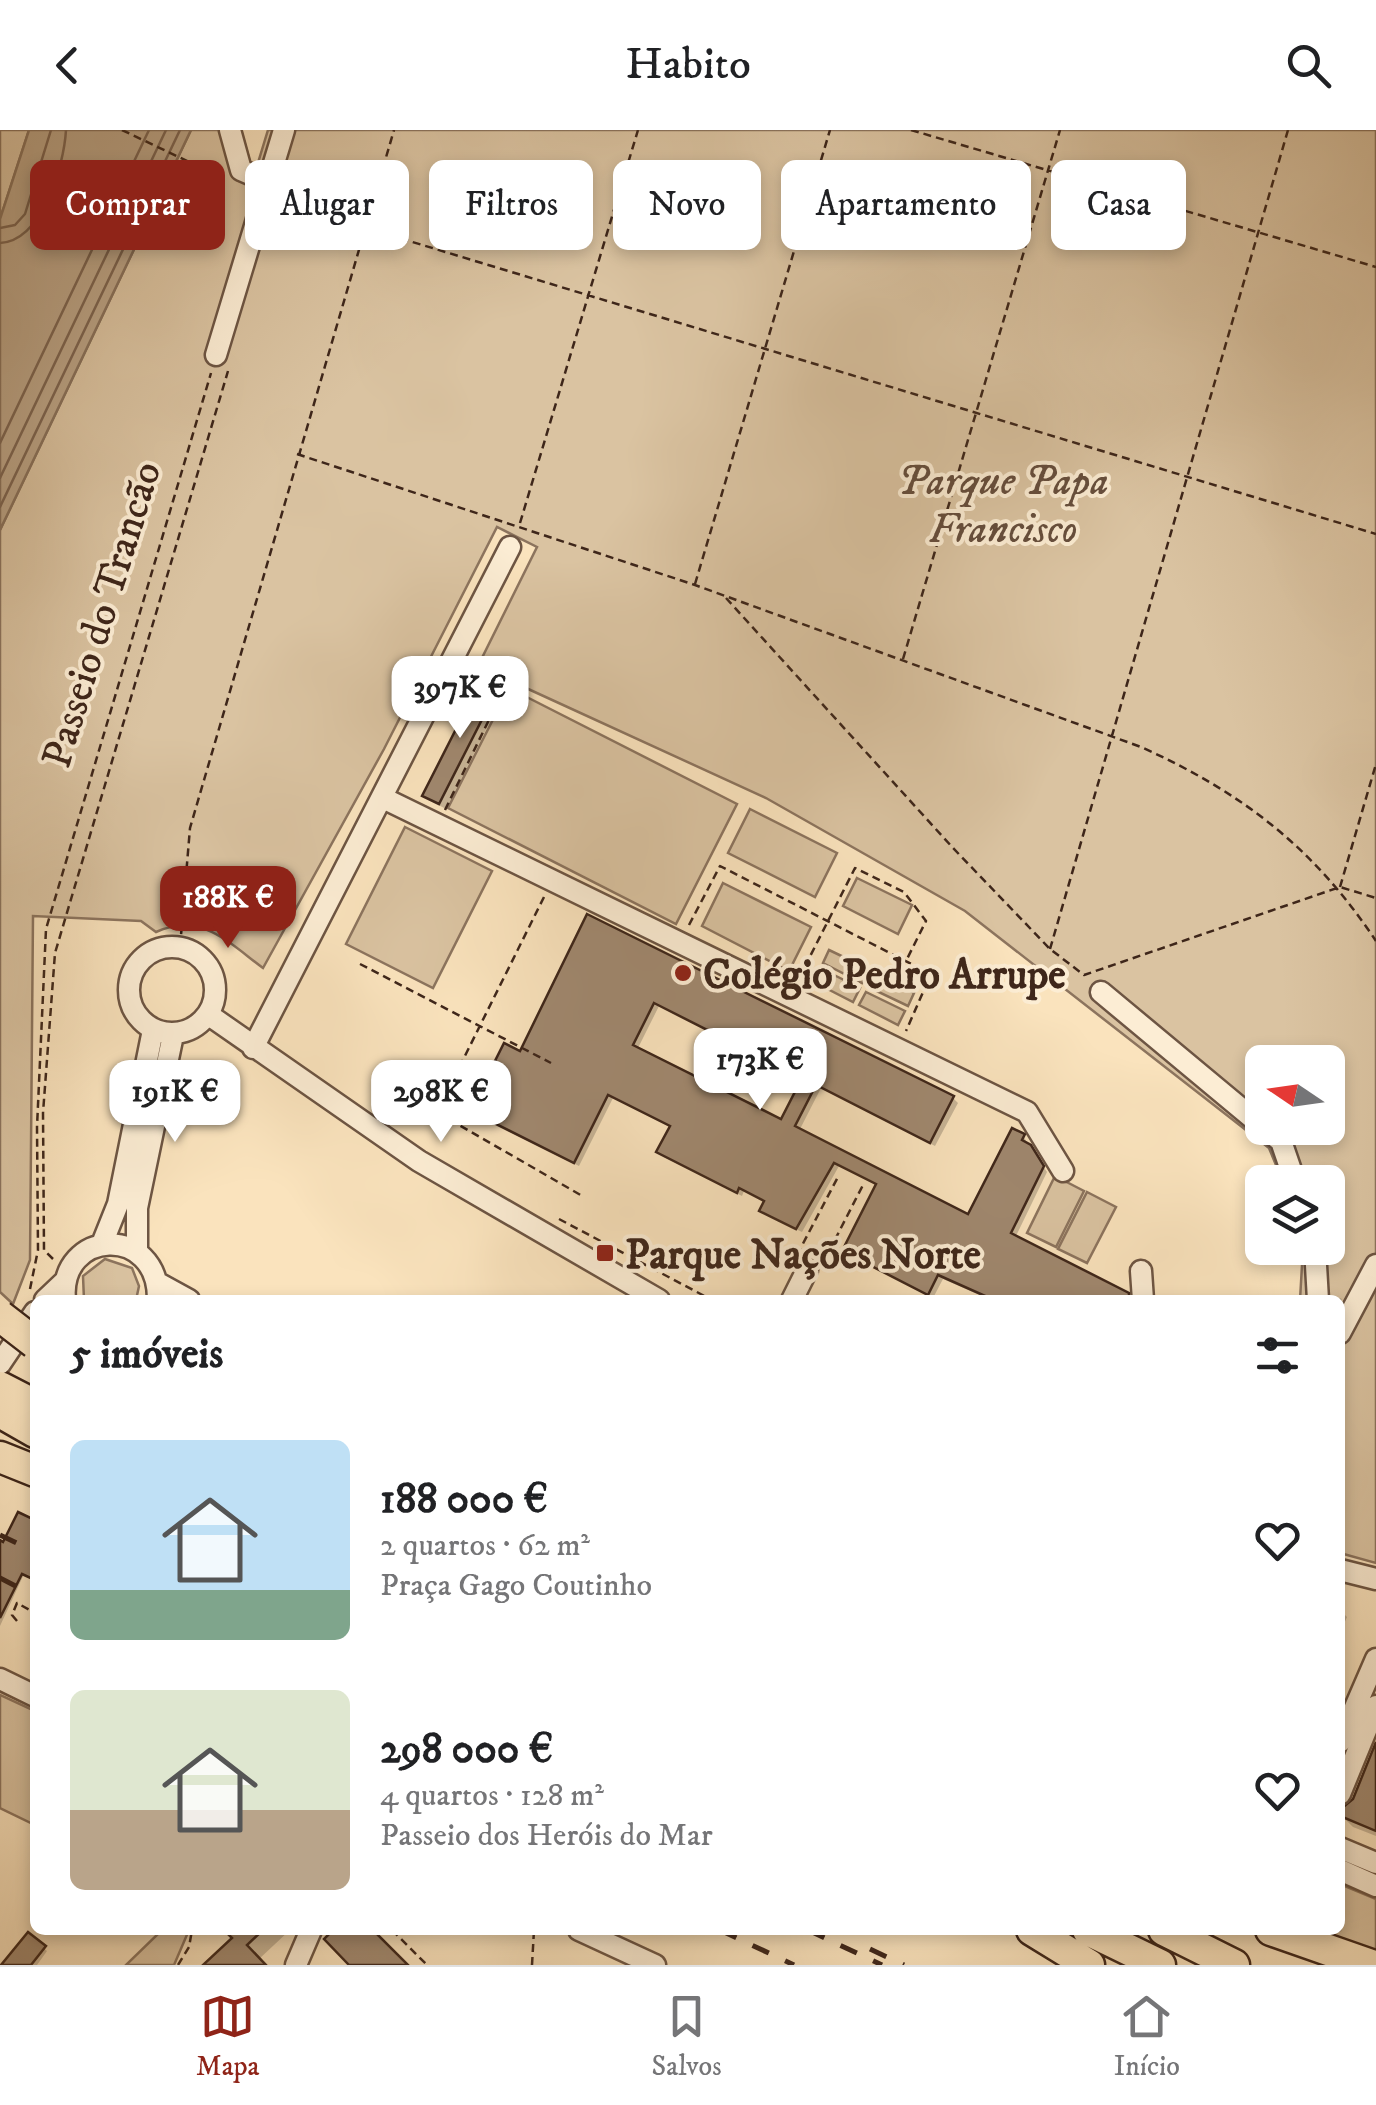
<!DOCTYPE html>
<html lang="pt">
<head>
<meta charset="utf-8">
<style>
  :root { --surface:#fff; --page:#f2f2f2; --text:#202124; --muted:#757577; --line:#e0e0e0; --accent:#8f2418 }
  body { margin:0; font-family:"IM FELL DW Pica",serif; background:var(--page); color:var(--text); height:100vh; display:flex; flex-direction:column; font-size:38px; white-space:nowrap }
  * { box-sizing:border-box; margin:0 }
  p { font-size:32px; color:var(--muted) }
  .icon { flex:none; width:55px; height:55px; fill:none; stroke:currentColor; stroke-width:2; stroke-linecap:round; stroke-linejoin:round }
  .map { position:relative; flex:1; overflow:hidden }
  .sheet { position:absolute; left:30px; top:1165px; width:1315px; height:640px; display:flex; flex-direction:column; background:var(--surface); border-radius:15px; box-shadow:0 5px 15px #0003 }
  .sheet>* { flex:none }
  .hud { position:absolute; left:30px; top:30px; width:1318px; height:90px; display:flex; gap:20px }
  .needle { width:65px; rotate:283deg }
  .controls { position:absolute; left:1245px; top:915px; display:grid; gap:20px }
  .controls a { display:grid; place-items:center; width:100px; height:100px; border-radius:15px; background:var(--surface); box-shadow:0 5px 15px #0003; font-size:50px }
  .price { position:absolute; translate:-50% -85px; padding:0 22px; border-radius:20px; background:#fff; color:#222; font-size:32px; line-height:65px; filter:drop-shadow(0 2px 5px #0008) }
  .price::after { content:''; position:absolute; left:50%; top:60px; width:30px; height:22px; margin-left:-15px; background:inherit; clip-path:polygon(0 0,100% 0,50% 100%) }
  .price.current { background:var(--accent); color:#fff }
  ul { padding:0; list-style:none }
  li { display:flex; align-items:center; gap:30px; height:250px; padding:0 40px }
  li span { display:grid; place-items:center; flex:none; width:280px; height:200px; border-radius:15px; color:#555 }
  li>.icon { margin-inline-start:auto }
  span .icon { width:120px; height:120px; fill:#fffc; stroke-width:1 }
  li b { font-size:42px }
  h2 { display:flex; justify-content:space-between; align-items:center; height:120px; padding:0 40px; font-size:42px }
  .chip { padding:0 35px; border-radius:15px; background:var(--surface); box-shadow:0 5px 15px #0003; font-size:35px; line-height:90px }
  .chip.current { background:var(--accent); color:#fff }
  header { display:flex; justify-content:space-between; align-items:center; height:130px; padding:0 40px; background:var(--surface); font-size:45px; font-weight:600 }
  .dock { display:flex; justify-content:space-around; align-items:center; height:140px; border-top:2px solid var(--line); background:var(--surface); font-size:28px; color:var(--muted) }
  .dock a { display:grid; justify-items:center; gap:5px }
  .dock .current { color:var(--accent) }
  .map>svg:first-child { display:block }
  .green { fill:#dac3a1; stroke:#8c745e; stroke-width:2.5; fill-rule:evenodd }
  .water { fill:#baa386; stroke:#88715b; stroke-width:2.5 }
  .shadow { fill:#0003; fill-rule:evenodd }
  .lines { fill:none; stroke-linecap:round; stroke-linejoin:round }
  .shore { stroke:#7c6450; stroke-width:2.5 }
  .building { fill:#a0886f; stroke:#3e261a; stroke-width:2.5; fill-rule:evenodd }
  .minor-casing { stroke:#6d5543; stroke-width:25 }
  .highway-casing { stroke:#3e261a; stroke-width:35 }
  .path { stroke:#3e261a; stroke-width:2.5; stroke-dasharray:8 5; stroke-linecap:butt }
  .minor { stroke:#fcedd4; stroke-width:20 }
  .highway { stroke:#fae3bd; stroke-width:30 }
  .rail { stroke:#3e261a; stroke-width:5; stroke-dasharray:18 18; stroke-linecap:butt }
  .highway-bridge-casing { stroke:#3e261a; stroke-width:35; stroke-linecap:butt }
  .highway-bridge { stroke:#fae3bd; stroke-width:30 }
  .poi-dot { fill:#8f2418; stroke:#fcedd4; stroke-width:4 }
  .labels { text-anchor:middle; stroke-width:8; stroke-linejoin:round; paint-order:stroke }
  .park-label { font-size:42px; font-style:italic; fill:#654d3c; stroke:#fcedd4 }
  .street-label { font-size:42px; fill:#3e261a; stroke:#fcedd4 }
  .poi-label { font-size:42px; font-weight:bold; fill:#3e261a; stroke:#fcedd4; text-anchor:start }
</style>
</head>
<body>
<header><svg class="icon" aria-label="back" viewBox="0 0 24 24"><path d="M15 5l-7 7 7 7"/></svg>Habito<svg class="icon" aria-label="search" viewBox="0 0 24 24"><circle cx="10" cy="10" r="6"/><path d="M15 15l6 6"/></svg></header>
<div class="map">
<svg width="1376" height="1835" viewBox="0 0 1376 1835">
  <rect width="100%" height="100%" fill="#fae3bd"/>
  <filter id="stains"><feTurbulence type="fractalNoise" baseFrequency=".002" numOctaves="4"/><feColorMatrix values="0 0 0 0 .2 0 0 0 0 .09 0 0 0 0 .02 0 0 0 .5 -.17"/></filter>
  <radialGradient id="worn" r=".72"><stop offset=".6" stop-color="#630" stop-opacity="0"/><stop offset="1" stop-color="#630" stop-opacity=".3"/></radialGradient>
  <!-- green -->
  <path class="green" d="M0,0H29L0,89Z
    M191,0H241L254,46L268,0H1376V1433L1340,1423V1170H1300L1303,1118H1328V1052H1283L1269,1018L965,781L766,668L478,536L537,417L497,397L384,619L263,838C228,812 201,782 156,802L141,791L33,786L30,1130L13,1174L0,1162V400ZM1262,932H1328V998H1262Z
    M509,558L737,674L676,794L448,678Z
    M750,679L837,723L815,767L728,723Z
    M405,697L492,741L433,858L346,814Z
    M857,748L912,775L898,804L843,776Z
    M723,753L811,797L789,841L702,796Z
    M829,820L869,839L862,853L823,833Z
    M820,838L860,858L853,872L814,852Z
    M875,843L914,863L908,876L868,857Z
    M866,862L905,881L898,895L859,875Z
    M1055,1046L1084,1061L1056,1117L1027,1103Z
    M1087,1062L1116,1077L1087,1133L1058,1119Z
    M105,1129L132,1138L139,1156L136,1170H84L83,1146Z
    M0,1565L35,1581V1695L0,1678Z
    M1340,1754L1376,1769V1827L1303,1800H1340Z
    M162,1800H189L174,1835H126Z"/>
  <!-- water -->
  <path class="water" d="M29,0H191L0,400V89Z"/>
  <!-- shadow -->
  <path class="shadow" d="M498,558L504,564L446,679L431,671L425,665Z
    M588,787L953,968L958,973L935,1016L821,958L799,1001L969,1087L1023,1006L1047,1042L1015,1108L1132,1170H991L943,1149L933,1168L845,1120L878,1056L839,1036L802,1102L767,1085L762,1080L766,1072L744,1061L742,1066L664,1027L660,1022L672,998L613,968L579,1036L478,985L521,924ZM659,876L804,950L782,993L637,920Z
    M35,1393V1449L24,1444L0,1496V1423Z
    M1340,1480L1347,1487L1340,1503Z
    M1376,1619V1706L1353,1697L1342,1686L1355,1671Z
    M228,1800H290L258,1830L263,1835H206L235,1808Z
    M28,1805L47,1821L37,1835H5Z"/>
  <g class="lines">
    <!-- shore -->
    <path class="shore" d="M0,98L15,95L25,84L51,0
      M0,113C42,111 64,36 66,0
      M0,313L149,0
      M0,348L166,0
      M0,377L180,0"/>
  </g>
  <!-- building -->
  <path class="building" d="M482,548L499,556L439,674L422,666Z
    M587,784L954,966L930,1013L816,955L795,996L968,1084L1012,998L1025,1004L1022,1010L1031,1015L1044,1036L1011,1103L1129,1163V1170H994L938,1145L928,1165L842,1121L876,1054L834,1033L796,1099L759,1081L764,1071L739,1058L737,1063L656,1022L670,996L608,965L574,1033L470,981L504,913L520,921ZM654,873L802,948L781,989L633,915Z
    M18,1382L35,1390V1450L22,1444L0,1488V1410L3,1412Z
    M1376,1612V1701L1340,1686L1342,1678L1353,1669Z
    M224,1800H263L247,1815L266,1835H203L232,1808Z
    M333,1800H373L408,1835H349L324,1809Z
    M28,1802L46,1816L31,1835H1Z"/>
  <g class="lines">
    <!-- minor casing -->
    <g class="minor-casing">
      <path id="minor" d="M230,0L241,40L268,52
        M216,225L284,0
        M383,668L1027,982L1063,1041
        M129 860a43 43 0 1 1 86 0a43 43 0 1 1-86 0Z
        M1101,862L1262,996
        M209,885L419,1031L659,1170
        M253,918L510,417
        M1264,998L1281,1011L1295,1052
        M102,1114L118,1074L153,900
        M1315,1118L1318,1170
        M137,1121V1078L173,905
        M1141,1141L1143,1170
        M158,1153L189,1170
        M45,1170L64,1152
        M65,1170C58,1099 159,1093 158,1170
        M792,1170L807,1140
        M1340,1203L1376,1135
        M0,1234L35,1182
        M1340,1440L1376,1449
        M0,1549L35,1566
        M1340,1612L1376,1529
        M1340,1664L1376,1576
        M1340,1718L1376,1733
        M1340,1740L1376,1756
        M579,1800L655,1835
        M296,1835L311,1800"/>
    </g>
    <!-- highway casing -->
    <g class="highway-casing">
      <path id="highway" d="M0,1257L35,1275
        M0,1282L35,1302
        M0,1327L35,1341
        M1032,1800L1089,1835
        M1088,1800L1160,1835
        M1164,1800L1234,1835
        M1271,1800L1371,1835"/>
    </g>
    <!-- path -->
    <path class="path" d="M122,0L225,49
      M911,0L1376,137
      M363,97L1376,404
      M297,324L695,455L1141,617C1243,663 1314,718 1376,811
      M520,393L638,0
      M695,454L830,0
      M726,468L953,718L1050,819L1084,845L1340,757L1376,768
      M903,529L1060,0
      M445,680L502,563
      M1340,757L1376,634
      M544,767L445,966L447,988L584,1067
      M689,795L720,736L931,844L906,901
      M180,817L190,698L394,0
      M1050,819L1288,0
      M360,834L551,933
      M799,848L855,738L904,762L926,791L907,829
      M559,1089L712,1170
      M797,1125L839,1045
      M53,1129L44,1120L43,983L55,823L228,241
      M823,1133L863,1055
      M30,1159L38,1120L37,997L46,799L211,243
      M17,1491L12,1485L17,1473L35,1483
      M392,1800L427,1835
      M178,1835L189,1817L192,1800
      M532,1835L534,1800"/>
    <!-- minor -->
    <use href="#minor" class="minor"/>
    <!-- highway -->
    <use href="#highway" class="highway"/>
    <!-- rail -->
    <path class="rail" d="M0,1405L35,1422
      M0,1448L35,1466
      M720,1800L794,1835
      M808,1800L882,1835
      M870,1819L904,1835"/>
    <!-- highway-bridge casing -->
    <g class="highway-bridge-casing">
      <path id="highway-bridge" d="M0,1186L35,1213"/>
    </g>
    <!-- highway-bridge -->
    <use href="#highway-bridge" class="highway-bridge"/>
  </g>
  <!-- markers -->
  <g class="poi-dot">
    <circle cx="683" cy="843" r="10"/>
    <rect x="595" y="1113" width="20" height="20" rx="5"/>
  </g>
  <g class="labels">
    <!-- park labels -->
    <g class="park-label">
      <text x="1003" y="364">Parque Papa<tspan x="1003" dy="48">Francisco</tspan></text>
    </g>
    <!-- street labels -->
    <g class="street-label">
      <text transform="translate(100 484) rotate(-73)" y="15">Passeio do Trancão</text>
    </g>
    <!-- poi labels -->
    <g class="poi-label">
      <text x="703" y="858">Colégio Pedro Arrupe</text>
      <text x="625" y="1138">Parque Nações Norte</text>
    </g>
  </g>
  <rect width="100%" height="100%" filter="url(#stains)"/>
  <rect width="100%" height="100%" fill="url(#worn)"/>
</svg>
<div class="controls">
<a><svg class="needle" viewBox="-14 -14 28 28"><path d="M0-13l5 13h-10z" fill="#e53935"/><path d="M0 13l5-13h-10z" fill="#757577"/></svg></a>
<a><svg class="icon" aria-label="layers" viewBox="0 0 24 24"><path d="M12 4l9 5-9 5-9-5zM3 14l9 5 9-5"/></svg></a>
</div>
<b class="price" style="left:460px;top:611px">397K €</b>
<b class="price current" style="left:228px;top:821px">188K €</b>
<b class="price" style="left:760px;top:983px">173K €</b>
<b class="price" style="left:175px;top:1015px">191K €</b>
<b class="price" style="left:441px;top:1015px">298K €</b>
<div class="hud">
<a class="chip current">Comprar</a>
<a class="chip">Alugar</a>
<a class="chip">Filtros</a>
<a class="chip">Novo</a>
<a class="chip">Apartamento</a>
<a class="chip">Casa</a>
</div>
<section class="sheet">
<h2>5 imóveis<svg class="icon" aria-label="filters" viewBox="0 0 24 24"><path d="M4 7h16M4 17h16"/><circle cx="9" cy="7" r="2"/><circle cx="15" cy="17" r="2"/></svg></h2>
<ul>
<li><span style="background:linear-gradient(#bfe0f5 75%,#7fa58c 0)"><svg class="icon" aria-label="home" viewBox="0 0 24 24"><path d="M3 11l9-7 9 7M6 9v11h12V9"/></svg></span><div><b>188 000 €</b><p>2 quartos · 62 m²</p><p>Praça Gago Coutinho</p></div><svg class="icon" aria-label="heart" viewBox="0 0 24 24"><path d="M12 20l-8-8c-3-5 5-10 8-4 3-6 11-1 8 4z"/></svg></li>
<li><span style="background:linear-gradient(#dfe7d0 60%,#b9a48a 0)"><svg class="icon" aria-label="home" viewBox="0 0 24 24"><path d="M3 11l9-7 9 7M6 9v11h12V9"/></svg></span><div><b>298 000 €</b><p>4 quartos · 128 m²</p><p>Passeio dos Heróis do Mar</p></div><svg class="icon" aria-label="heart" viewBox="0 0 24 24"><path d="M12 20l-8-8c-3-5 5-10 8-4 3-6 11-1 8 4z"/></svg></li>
</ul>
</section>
</div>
<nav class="dock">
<a class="current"><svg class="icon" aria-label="map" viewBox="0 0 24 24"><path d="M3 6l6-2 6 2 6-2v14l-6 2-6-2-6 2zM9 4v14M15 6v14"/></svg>Mapa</a>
<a><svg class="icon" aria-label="saved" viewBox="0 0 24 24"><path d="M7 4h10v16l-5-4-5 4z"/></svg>Salvos</a>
<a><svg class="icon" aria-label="home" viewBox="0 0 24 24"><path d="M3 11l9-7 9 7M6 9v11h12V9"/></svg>Início</a>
</nav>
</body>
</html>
